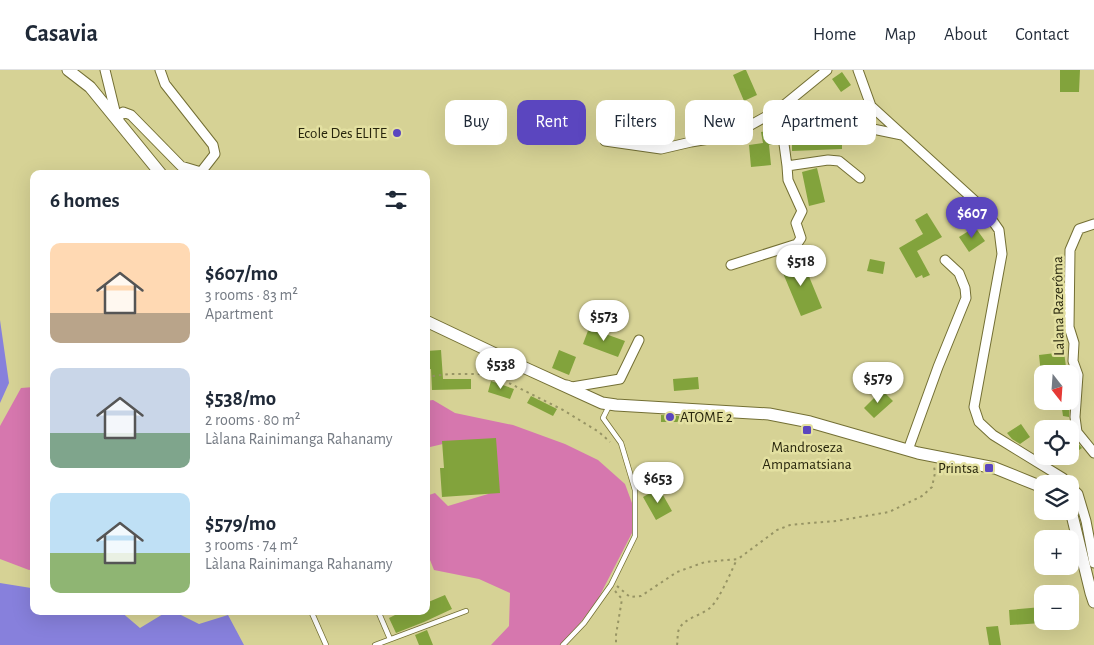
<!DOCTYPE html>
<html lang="en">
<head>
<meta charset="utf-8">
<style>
  :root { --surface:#fff; --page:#f2f2f3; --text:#1f2937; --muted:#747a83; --line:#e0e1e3; --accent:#5b46bf }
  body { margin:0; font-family:"Alegreya Sans",sans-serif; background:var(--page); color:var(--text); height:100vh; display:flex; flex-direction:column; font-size:19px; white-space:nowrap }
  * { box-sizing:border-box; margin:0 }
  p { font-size:16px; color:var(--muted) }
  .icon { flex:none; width:28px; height:28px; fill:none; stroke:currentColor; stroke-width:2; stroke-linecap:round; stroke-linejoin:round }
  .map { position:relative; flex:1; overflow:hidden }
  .sheet { position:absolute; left:30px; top:100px; width:400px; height:445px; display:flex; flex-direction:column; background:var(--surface); border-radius:10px; box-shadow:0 5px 20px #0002 }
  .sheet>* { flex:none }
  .hud { position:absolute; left:445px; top:30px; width:475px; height:45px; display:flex; gap:10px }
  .needle { width:32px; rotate:163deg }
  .controls { position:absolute; left:1034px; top:295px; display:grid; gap:10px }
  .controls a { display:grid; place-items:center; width:45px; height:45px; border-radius:10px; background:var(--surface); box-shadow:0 5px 20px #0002; font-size:25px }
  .price { position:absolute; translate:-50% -42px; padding:0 11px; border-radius:18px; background:#fff; color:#222; font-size:16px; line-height:32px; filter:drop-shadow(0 1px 2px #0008) }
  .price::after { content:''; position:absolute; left:50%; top:30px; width:15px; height:11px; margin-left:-8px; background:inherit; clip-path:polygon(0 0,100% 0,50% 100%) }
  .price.active { background:var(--accent); color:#fff }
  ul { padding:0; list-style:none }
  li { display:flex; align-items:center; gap:15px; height:125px; padding:0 20px }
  li span { display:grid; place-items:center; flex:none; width:140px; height:100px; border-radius:10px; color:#555 }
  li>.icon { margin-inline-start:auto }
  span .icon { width:60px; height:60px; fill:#fffc; stroke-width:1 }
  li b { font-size:21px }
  h2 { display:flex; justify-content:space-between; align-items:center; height:60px; padding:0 20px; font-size:21px }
  .chip { padding:0 18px; border-radius:10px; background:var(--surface); box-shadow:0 5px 20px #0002; font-size:18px; line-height:45px }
  .chip.active { background:var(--accent); color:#fff }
  header { display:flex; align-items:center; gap:30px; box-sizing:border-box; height:70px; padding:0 25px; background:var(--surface); border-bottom:1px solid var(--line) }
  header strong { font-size:24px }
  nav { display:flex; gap:28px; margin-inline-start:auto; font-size:18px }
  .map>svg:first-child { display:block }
  .forest { fill:#d677ae }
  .water { fill:#8780dc }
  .building { fill:#82a33c }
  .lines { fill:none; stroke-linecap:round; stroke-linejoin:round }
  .lane-casing { stroke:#736f34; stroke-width:6 }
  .street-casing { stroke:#736f34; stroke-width:11 }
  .secondary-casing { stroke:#736f34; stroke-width:13 }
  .path { stroke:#979464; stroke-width:2; stroke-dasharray:2.5 4; stroke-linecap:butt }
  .lane { stroke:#fff; stroke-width:4.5 }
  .street { stroke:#fff; stroke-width:9 }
  .secondary { stroke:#fff; stroke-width:11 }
  .poi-dot { fill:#5b46bf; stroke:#e3e0a1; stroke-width:2 }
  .labels { text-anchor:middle; stroke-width:5; stroke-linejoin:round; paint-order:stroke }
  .poi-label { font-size:15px; fill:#28260d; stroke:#e3e0a1; text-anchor:end }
  .street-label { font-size:15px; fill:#28260d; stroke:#e3e0a1 }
</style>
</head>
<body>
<header>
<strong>Casavia</strong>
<nav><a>Home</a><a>Map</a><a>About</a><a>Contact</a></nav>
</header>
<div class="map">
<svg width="1094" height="575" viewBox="0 0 1094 575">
  <rect width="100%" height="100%" fill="#d6d295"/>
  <!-- forest -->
  <path class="forest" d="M34,317V429L32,431V447L34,452V499L29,500L0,489V356L21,318Z
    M433,330L455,343L513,355L565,374L598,390L625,414L636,444L633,461L597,531L563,575H491L509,556L510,523L479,509L434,500L426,480V426L435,423L448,436L488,424L494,401L451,372L426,378V331Z"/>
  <!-- water -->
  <path class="water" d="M0,250L9,313L0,333Z
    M0,513L31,518L34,517V541H120L140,558L168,541H173L199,554L228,545L244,575H0Z"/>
  <!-- building -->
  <path class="building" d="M744,0H746L757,25L744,31L733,5Z
    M1060,0H1080L1079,22H1060Z
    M842,2L851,15L841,22L832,9Z
    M827,56L842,59V79L792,81V57Z
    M776,60L778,74L769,75L771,95L751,97L749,75L763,73L761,62Z
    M817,98L825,132L809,136L802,102Z
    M927,143L942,167L917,181L930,205L923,208L922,205L916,208L899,178L923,164L915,150Z
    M975,157L985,171L969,182L959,167Z
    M801,187L822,238L801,246L780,196Z
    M870,189L885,192L883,204L867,201Z
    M589,258L625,271L618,287L583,274Z
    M441,280L443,309H471V319L432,320L431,299L426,300V281Z
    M559,280L576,287L569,305L552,298Z
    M1064,282L1067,304H1041L1039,285Z
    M698,307L699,319L674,321L673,309Z
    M491,311L514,319L510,329L488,322Z
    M882,320L893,331L874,348L864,338Z
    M531,326L557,339L553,346L527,333Z
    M1058,331H1070L1069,347L1063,346L1062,339L1060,340Z
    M661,345L679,346L680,352H661Z
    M1021,354L1030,367L1020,374L1012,369L1007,363Z
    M1070,358L1072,366L1082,378L1073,384L1070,379Z
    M496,368L500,423L442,427L440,398H444L442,371Z
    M659,418L672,441L656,450L643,427Z
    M445,525L452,539L424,552L396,563L389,548L403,541H426V533Z
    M1042,537V553L1010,555L1009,540Z
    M998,556L1001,575H989L986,557Z
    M427,560L433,575H419L415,565Z"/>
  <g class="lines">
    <!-- lane casing -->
    <g class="lane-casing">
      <path id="lane" d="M311,541L326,575
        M378,541L390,569
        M375,575L466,541
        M563,575L584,553L611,515L635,466V420L621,373L603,348L609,336"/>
    </g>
    <!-- street casing -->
    <g class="street-casing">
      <path id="street" d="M105,0L117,49L123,42L131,45L181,96L201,102L215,84L213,75L165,14L160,0
        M858,0L871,36L985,140L999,160L1002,184L974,337L979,352L993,365L1063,408L1068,414
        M605,71L661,79L691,72L721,67L749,56L778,40L827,0
        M860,108L839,91L828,90L787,96L781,52L800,44L902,65
        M1094,154L1079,159L1070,180L1069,257L1074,273L1073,291L1078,305L1075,347L1077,362L1094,383
        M731,195L797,174L801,168L796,153L802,141L788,110L787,96
        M567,315L572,317L620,309L639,270
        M908,380L938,297L966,228L965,218L959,203L945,190
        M1070,416L1078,424L1086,451L1094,493"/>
    </g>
    <!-- secondary casing -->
    <g class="secondary-casing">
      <path id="secondary" d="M68,0L90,17L161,104
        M426,251L523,297L602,333L616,335L769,344L810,352L918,383L995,398L1042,417
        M1070,441L1072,445L1091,523L1094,532"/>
    </g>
    <!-- path -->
    <path class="path" d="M426,307L449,304H479L511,314L563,340L599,362L610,372
      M617,516L630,527L641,526L677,502L705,492L738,489L777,460L790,455L810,453L836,451L889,442L922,426L932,417L935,403L934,396
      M615,521L622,529L616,565V575
      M677,575C678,570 677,564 679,559C685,547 702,546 711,537C720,528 731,502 737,489"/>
    <!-- lane -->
    <use href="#lane" class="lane"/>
    <!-- street -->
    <use href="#street" class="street"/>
    <!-- secondary -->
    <use href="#secondary" class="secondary"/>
  </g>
  <!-- markers -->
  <g class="poi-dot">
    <circle cx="397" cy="63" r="5"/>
    <circle cx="670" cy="347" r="5"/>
    <rect x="802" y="355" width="10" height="10" rx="2.5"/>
    <rect x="984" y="393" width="10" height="10" rx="2.5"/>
  </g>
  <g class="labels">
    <!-- poi labels -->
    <g class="poi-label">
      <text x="387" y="68">Ecole Des ELITE</text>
      <text x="680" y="352" text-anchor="start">ATOME 2</text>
      <text x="807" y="382" text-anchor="middle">Mandroseza<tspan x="807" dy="17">Ampamatsiana</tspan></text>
      <text x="979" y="403">Printsa</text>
    </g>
    <!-- street labels -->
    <g class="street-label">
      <text transform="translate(1058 236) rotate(-91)" y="5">Lalana Razerôma</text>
    </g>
  </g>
</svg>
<div class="controls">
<a><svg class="needle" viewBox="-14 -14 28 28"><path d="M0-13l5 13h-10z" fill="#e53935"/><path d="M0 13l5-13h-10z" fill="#747a83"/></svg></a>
<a><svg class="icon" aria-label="locate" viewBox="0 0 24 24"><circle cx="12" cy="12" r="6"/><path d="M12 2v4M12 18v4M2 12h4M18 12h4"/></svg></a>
<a><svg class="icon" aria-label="layers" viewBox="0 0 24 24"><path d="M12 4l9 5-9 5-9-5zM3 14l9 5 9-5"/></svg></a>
<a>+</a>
<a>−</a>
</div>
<b class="price active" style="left:972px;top:169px">$607</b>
<b class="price" style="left:801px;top:217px">$518</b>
<b class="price" style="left:604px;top:272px">$573</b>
<b class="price" style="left:501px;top:320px">$538</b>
<b class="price" style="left:878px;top:334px">$579</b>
<b class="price" style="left:658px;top:434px">$653</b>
<div class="hud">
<a class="chip">Buy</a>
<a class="chip active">Rent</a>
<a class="chip">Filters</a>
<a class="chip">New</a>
<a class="chip">Apartment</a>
</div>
<section class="sheet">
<h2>6 homes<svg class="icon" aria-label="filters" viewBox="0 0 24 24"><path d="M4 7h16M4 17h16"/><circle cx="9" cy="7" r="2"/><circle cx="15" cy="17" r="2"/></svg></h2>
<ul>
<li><span style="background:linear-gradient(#ffd9b3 70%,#b9a48a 0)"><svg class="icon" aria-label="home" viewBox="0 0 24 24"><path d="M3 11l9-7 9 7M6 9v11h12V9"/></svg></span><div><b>$607/mo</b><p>3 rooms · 83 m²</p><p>Apartment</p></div></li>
<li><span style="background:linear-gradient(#c9d6e8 65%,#7fa58c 0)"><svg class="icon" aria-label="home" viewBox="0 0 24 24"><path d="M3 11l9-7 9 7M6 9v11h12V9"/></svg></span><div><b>$538/mo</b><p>2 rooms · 80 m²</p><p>Làlana Rainimanga Rahanamy</p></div></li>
<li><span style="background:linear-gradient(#bfe0f5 60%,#8fb573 0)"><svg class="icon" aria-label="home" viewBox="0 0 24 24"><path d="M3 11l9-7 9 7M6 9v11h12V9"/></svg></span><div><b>$579/mo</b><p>3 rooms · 74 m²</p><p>Làlana Rainimanga Rahanamy</p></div></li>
</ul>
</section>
</div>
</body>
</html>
